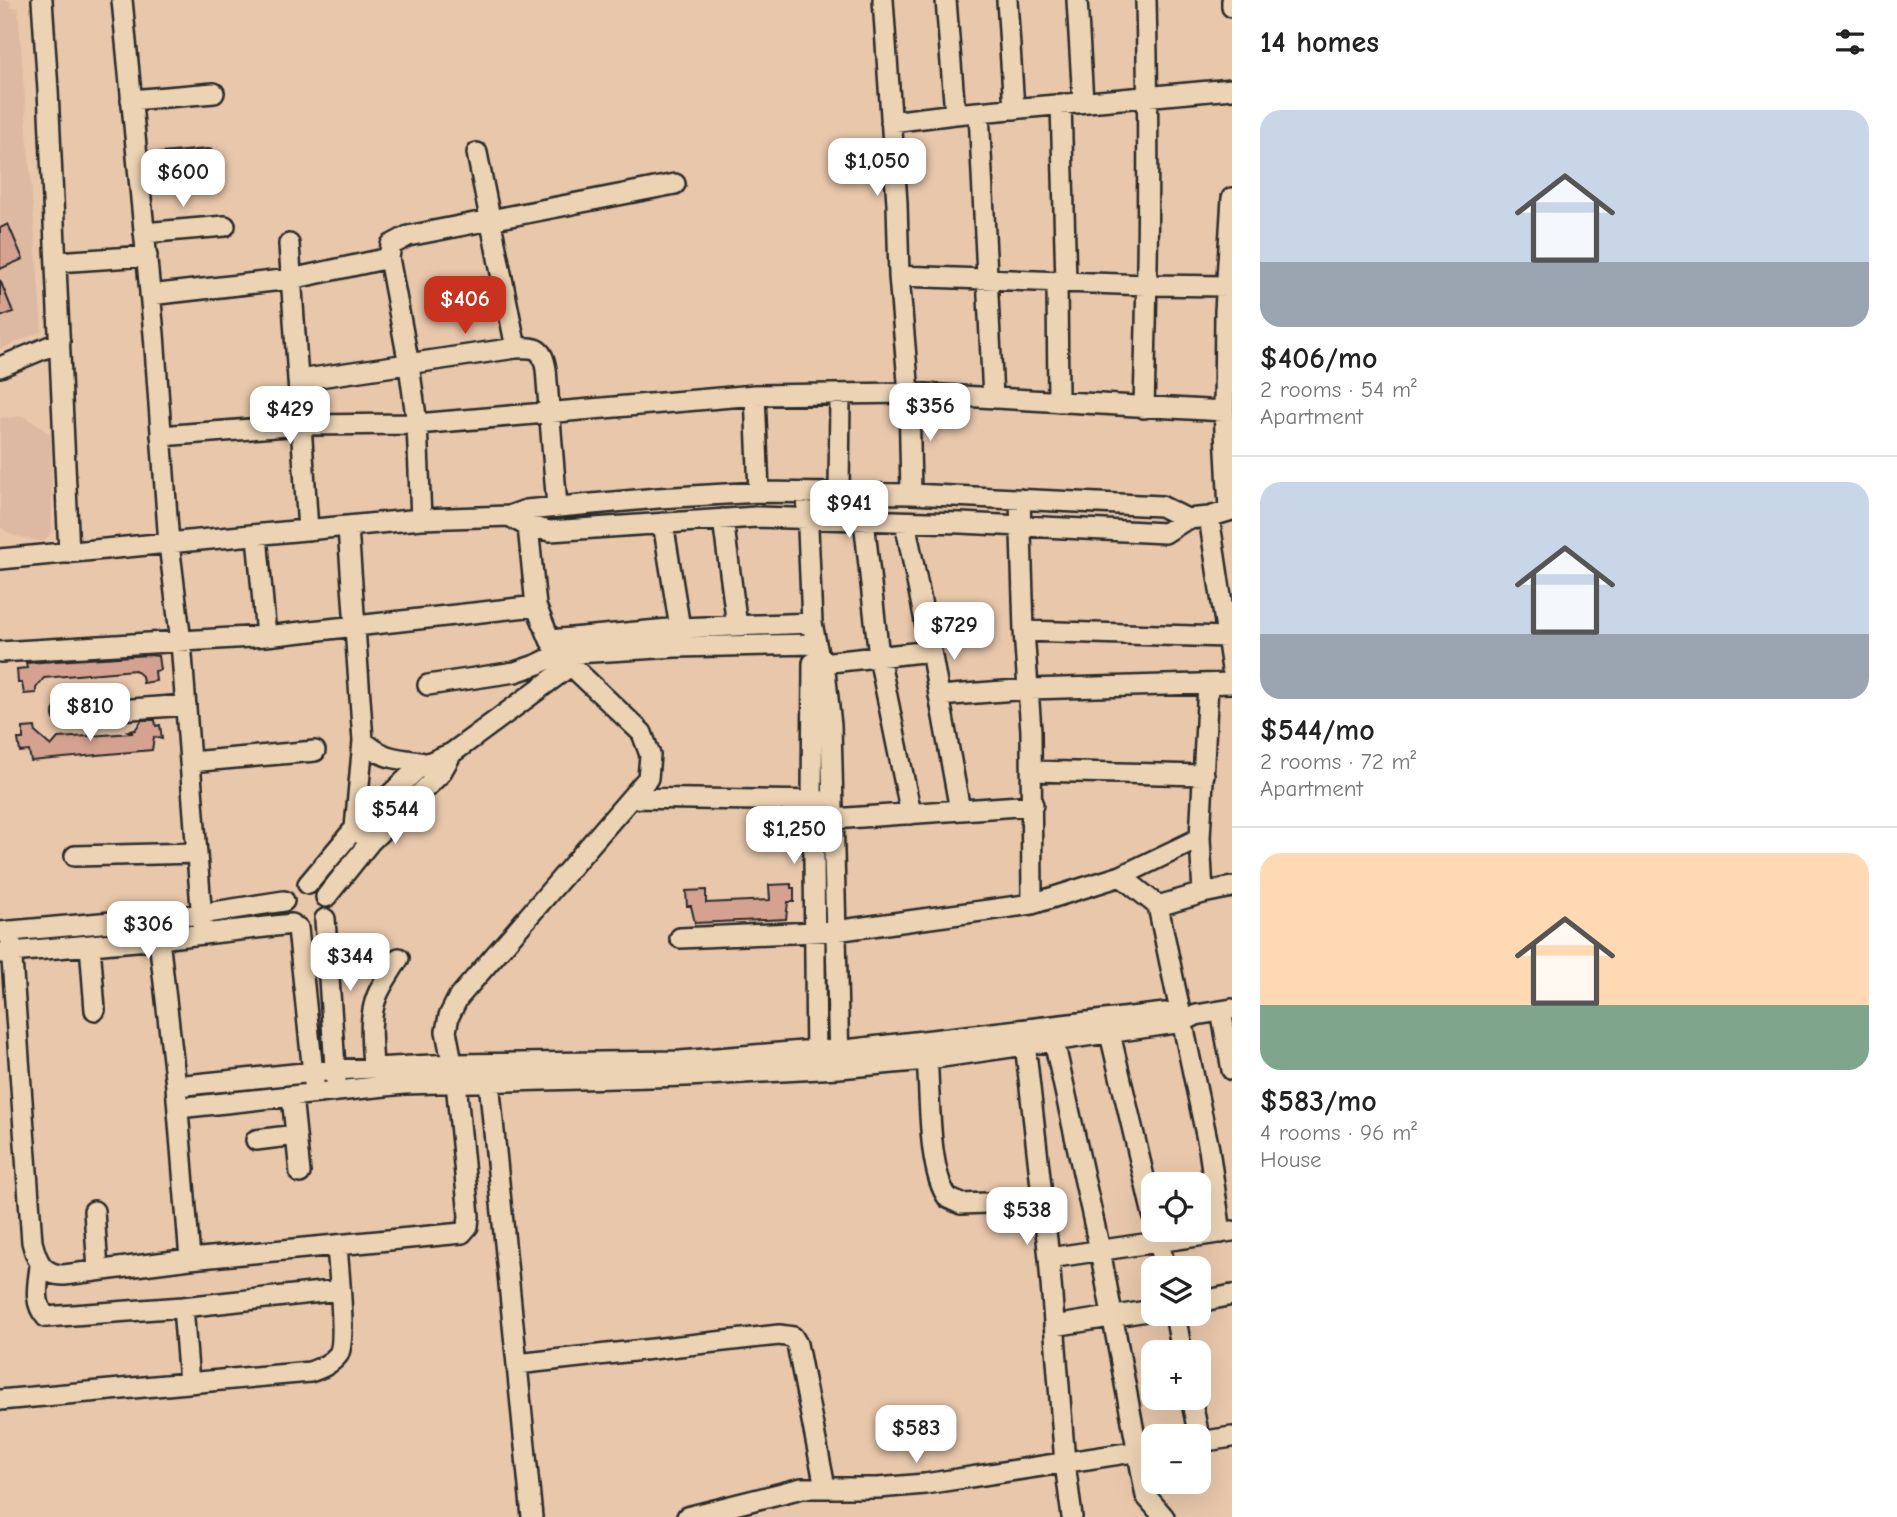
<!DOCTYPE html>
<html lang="en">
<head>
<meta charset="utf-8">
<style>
  :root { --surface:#fff; --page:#f2f2f2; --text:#222; --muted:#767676; --line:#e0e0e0; --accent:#c8321e }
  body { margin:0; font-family:"Comic Neue",sans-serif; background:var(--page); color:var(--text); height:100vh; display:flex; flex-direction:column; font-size:26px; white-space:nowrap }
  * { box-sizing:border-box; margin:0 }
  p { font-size:23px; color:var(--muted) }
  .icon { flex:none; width:38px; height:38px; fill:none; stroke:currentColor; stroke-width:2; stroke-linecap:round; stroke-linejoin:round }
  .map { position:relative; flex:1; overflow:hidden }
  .details { display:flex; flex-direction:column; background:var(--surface); width:665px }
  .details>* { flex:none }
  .fabs { position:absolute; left:1141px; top:1172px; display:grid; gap:14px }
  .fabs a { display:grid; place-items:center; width:70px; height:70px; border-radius:14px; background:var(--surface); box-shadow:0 7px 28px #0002; font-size:35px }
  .price { position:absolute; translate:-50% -60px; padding:0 16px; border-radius:14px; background:#fff; color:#222; font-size:23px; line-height:46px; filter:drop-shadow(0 2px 4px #0008) }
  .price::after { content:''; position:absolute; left:50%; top:42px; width:21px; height:16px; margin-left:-10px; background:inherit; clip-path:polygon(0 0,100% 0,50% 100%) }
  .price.active { background:var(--accent); color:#fff }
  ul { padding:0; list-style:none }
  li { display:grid; align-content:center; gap:14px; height:371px; padding:0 28px }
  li+li { border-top:2px solid var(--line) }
  li span { display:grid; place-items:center; height:217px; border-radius:21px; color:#555 }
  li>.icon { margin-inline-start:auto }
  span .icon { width:126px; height:126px; fill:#fffc; stroke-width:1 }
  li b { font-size:30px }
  h2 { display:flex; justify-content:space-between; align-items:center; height:84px; padding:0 28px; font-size:30px }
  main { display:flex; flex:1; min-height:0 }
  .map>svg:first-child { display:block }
  .built { fill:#deb9a1 }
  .building { fill:#d5a291; stroke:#2b2b2b; stroke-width:2 }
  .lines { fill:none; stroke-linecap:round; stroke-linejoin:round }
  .minor-casing { stroke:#2b2b2b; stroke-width:24 }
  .minor { stroke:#ecd3b4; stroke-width:19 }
</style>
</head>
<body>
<main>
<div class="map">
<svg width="1232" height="1517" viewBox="0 0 1232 1517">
  <rect width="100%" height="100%" fill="#e8c7ab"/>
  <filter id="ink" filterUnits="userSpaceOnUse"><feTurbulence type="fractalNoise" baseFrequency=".0143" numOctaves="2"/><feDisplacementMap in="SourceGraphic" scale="14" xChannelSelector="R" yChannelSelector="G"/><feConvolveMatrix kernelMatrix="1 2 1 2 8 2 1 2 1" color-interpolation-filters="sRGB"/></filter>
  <g filter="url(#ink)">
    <!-- built -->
    <path class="built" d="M0,0H10L11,8L18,7L42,331L0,349Z
      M23,416L51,434L52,530L44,542L12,535L0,527V418Z"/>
    <!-- building -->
    <path class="building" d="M8,224L23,259L0,269V228Z
      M0,280L13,312L0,317Z
      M149,655L158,656L160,670L155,671L156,681L143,683L142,676L135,670L88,674L44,678L36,688V693L24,694L22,683H18L17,669L27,668L26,663Z
      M142,720H155L156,726L160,725L162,739L154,737L152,750L31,761L29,751L20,752L18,739H23V728L35,727L36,733L51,746L58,738L133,733L128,731L135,730Z
      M791,884V888H794V902H788L786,919L695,923L691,906H687L686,891L706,890V903L770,900L769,885Z"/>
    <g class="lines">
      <!-- minor casing -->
      <g class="minor-casing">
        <path id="minor" d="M42,0L48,90L69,553
          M122,0L154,334L169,544L181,642L203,934
          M883,0L897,203L899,276L909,393L911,494
          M946,0L955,114
          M1007,0L1014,109
          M1077,0L1083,102
          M1232,0V7
          M131,100L214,93
          M1061,104L1066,282
          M979,112L993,398
          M891,122L955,114L1232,89
          M477,153L516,348
          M138,166L208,160
          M144,233L225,226
          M289,244L308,530
          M389,258L409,365L417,424L421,519
          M57,262L147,256
          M899,276L1147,285L1227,286
          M1057,281L1058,402
          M150,295L291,279L389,258L391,245L408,236L675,184
          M0,367L60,342
          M299,380L516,348C537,347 542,348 546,369L557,507
          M755,395L759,492
          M1144,408C1148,272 1149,136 1146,0
          M161,436L301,425L417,424L755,395L909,393L1224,411
          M839,493L840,395
          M1020,499L1024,631L1031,731L1032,904
          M807,505L812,623L818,653L824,662L831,725L839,1063
          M1229,510L1224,411L1225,311L1232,198
          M509,516L527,526L550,531L756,517L961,523L1165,533L1187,519L1209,517L1232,510
          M527,516L536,606
          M1209,517L1232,669
          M723,519L737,626
          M864,520L879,657L911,814
          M905,522L931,651L960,810
          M663,523L680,628
          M348,528L363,741L355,828L370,842
          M257,536L266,636
          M0,559L421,519L509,516L526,510L658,498L759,492L911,494L1161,506L1187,519
          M1024,631L1227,637
          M550,640L680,628L812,623
          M0,652L266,636L536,606L550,640L559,654L642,733L650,755L648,778L458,998L449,1016L446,1031L456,1082L469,1216L468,1226L462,1233L190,1259L64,1275C42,1275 37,1261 32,1242L10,931
          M813,663L812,801L814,859L816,1063
          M813,664L931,651
          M428,685L515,672L536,665L559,654L675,647L816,644
          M939,696L1030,689L1232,683
          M64,714L186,705
          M363,741C388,763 401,757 429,764
          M190,762L315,751
          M1032,771L1204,775
          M631,798L825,801
          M833,819L1033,805
          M75,856L197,853
          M1121,876L1158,906
          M308,884L355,828L415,771L428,763L452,753L570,666
          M1203,893L1200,838L1208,684
          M326,897L370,842L440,774L452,753
          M325,919L336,1082
          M298,928L314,1083
          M0,932L201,914L284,901
          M680,938L835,931L1032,904L1121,876L1200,838
          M159,939L176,1086L190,1259
          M90,945L95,1010
          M0,953L159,939L292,924
          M1221,1011L1232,1070
          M1024,1034L1049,1258L1065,1463L1072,1517
          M1110,1034L1153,1215
          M1054,1041L1100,1250L1146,1496L1164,1517
          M926,1046C931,1086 926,1168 948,1198L961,1204L1042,1201
          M373,1068C372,1044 368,1018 377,996C382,983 392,970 399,958
          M489,1081L532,1517
          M176,1086L334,1070L452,1064L680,1061L815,1050L837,1051L1165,1013
          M292,1096L300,1173
          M178,1108L404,1084L686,1076L839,1068L915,1061L1183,1022L1196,1015L1232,1009
          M256,1140L296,1135
          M94,1211L98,1270
          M1157,1231L1165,1269
          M1221,1233L1209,1149L1158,906L1203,893L1232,887
          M1049,1258L1232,1231
          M40,1266C38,1286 33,1302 46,1317L183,1307L340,1290
          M1199,1302L1232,1295
          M183,1307L189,1383
          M1175,1314L1182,1353
          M1054,1326L1153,1310
          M517,1364L779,1335L793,1337L797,1344L825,1487
          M1191,1398L1199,1437
          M0,1400L310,1372C321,1368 331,1364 338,1355C347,1343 338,1265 337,1245
          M1199,1442L1232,1437
          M687,1517L802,1488H878L925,1484L1153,1449"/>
      </g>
      <!-- minor -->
      <use href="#minor" class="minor"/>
    </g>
  </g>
</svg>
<div class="fabs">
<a><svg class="icon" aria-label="locate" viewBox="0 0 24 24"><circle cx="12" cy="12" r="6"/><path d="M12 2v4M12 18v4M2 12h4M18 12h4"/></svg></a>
<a><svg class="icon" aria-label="layers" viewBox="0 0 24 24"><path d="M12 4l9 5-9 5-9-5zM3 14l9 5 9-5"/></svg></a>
<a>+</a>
<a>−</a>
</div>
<b class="price" style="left:877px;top:198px">$1,050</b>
<b class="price" style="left:183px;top:209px">$600</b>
<b class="price active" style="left:465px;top:336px">$406</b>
<b class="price" style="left:930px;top:443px">$356</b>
<b class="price" style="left:290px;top:446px">$429</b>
<b class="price" style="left:849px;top:540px">$941</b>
<b class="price" style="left:954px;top:662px">$729</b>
<b class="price" style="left:90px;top:743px">$810</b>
<b class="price" style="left:395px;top:846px">$544</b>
<b class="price" style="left:794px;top:866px">$1,250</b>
<b class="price" style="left:148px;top:961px">$306</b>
<b class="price" style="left:350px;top:993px">$344</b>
<b class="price" style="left:1027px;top:1247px">$538</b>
<b class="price" style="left:916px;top:1465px">$583</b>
</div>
<section class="details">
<h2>14 homes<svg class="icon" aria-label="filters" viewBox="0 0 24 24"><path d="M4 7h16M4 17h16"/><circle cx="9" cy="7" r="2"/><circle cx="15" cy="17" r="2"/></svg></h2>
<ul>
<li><span style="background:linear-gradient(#c9d6e8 70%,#9aa5b1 0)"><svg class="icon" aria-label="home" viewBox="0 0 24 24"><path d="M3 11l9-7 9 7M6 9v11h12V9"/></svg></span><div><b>$406/mo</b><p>2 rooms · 54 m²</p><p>Apartment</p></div></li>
<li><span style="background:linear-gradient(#c9d6e8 70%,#9aa5b1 0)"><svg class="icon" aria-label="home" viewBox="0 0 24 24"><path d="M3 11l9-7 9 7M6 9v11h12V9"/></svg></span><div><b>$544/mo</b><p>2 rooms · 72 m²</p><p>Apartment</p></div></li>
<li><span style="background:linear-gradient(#ffd9b3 70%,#7fa58c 0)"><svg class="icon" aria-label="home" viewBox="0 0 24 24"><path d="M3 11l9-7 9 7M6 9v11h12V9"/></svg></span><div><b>$583/mo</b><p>4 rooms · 96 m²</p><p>House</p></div></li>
</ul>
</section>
</main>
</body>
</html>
